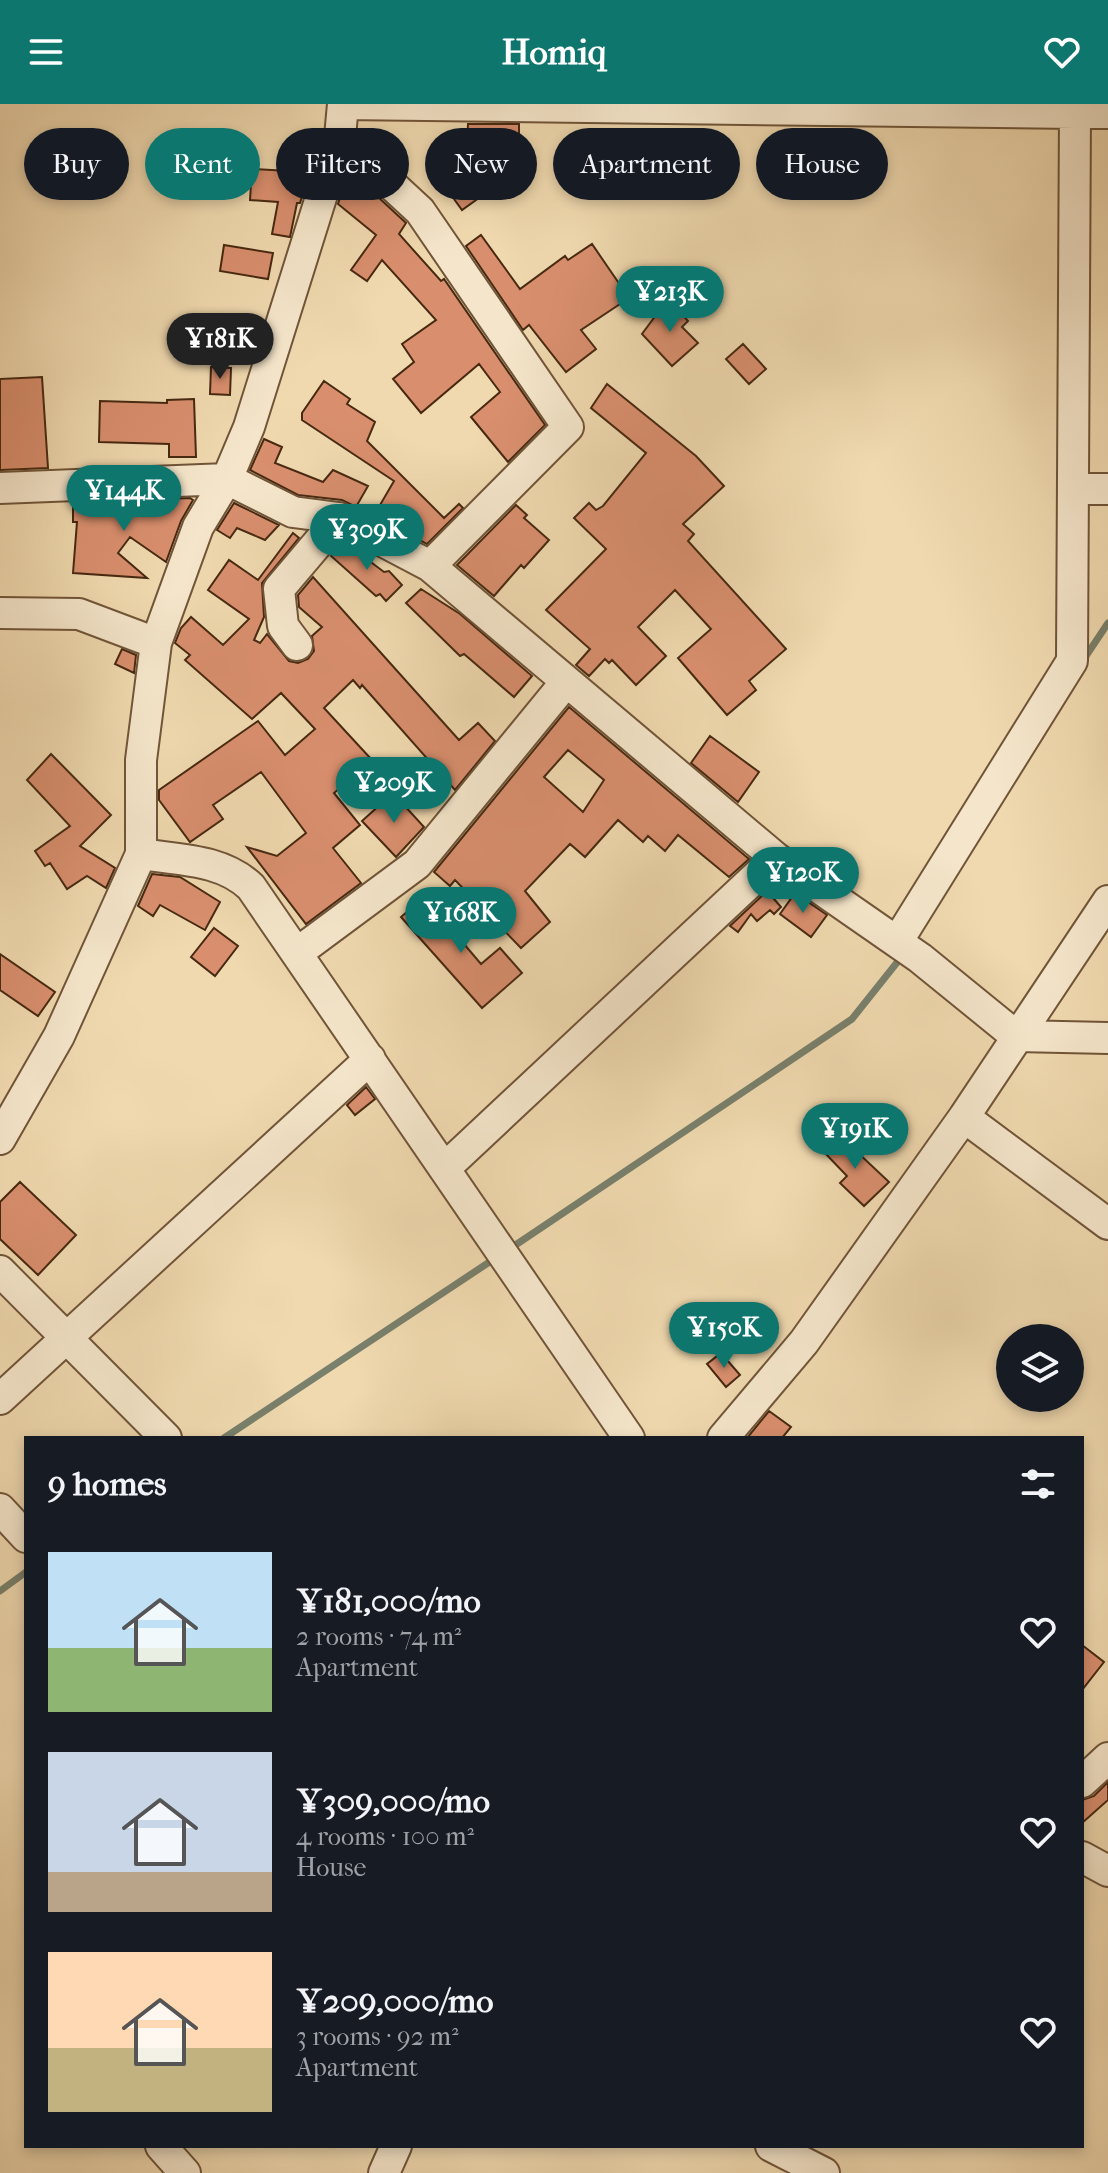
<!DOCTYPE html>
<html lang="en">
<head>
<meta charset="utf-8">
<style>
  :root { --surface:#171b24; --page:#242831; --text:#f1f3f6; --muted:#9ea1a6; --accent:#0f766e }
  body { margin:0; font-family:"IM FELL French Canon",serif; background:var(--page); color:var(--text); height:100vh; display:flex; flex-direction:column; font-size:30px; white-space:nowrap }
  * { box-sizing:border-box; margin:0 }
  p { font-size:26px; color:var(--muted) }
  .icon { flex:none; width:44px; height:44px; fill:none; stroke:currentColor; stroke-width:2; stroke-linecap:round; stroke-linejoin:round }
  .map { position:relative; flex:1; overflow:hidden }
  .side { position:absolute; left:24px; top:1332px; width:1060px; height:712px; display:flex; flex-direction:column; background:var(--surface); border-radius:0px; box-shadow:0 4px 12px #0003 }
  .side>* { flex:none }
  .banner { position:absolute; left:24px; top:24px; width:1060px; height:72px; display:flex; gap:16px }
  .tools { position:absolute; left:996px; top:1220px; display:grid; gap:16px }
  .tools a { display:grid; place-items:center; width:88px; height:88px; border-radius:50%; background:var(--surface); box-shadow:0 4px 12px #0003; font-size:40px }
  .price { position:absolute; translate:-50% -68px; padding:0 18px; border-radius:28px; background:var(--accent); color:#fff; font-size:26px; line-height:52px; filter:drop-shadow(0 2px 4px #0008) }
  .price::after { content:''; position:absolute; left:50%; top:48px; width:24px; height:18px; margin-left:-12px; background:inherit; clip-path:polygon(0 0,100% 0,50% 100%) }
  .price.on { background:#222; color:#fff }
  ul { padding:0; list-style:none }
  li { display:flex; align-items:center; gap:24px; height:200px; padding:0 24px }
  li span { display:grid; place-items:center; flex:none; width:224px; height:160px; border-radius:0px; color:#555 }
  li>.icon { margin-inline-start:auto }
  span .icon { width:96px; height:96px; fill:#fffc; stroke-width:1 }
  li b { font-size:34px }
  h2 { display:flex; justify-content:space-between; align-items:center; height:96px; padding:0 24px; font-size:34px }
  .pill { padding:0 28px; border-radius:36px; background:var(--surface); box-shadow:0 4px 12px #0003; font-size:28px; line-height:72px }
  .pill.on { background:var(--accent); color:#fff }
  header { display:flex; justify-content:space-between; align-items:center; height:104px; padding:0 24px; background:var(--accent); color:#fff; font-size:36px; font-weight:700 }
  .map>svg:first-child { display:block }
  .lines { fill:none; stroke-linecap:round; stroke-linejoin:round }
  .stream { stroke:#79806c; stroke-width:7 }
  .building { fill:#d98f6e; stroke:#472912; stroke-width:2; fill-rule:evenodd }
  .minor-casing { stroke:#715539; stroke-width:34 }
  .minor { stroke:#f5e6cb; stroke-width:30 }
</style>
</head>
<body>
<header><svg class="icon" aria-label="menu" viewBox="0 0 24 24"><path d="M4 6h16M4 12h16M4 18h16"/></svg>Homiq<svg class="icon" aria-label="heart" viewBox="0 0 24 24"><path d="M12 20l-8-8c-3-5 5-10 8-4 3-6 11-1 8 4z"/></svg></header>
<div class="map">
<svg width="1108" height="2069" viewBox="0 0 1108 2069">
  <rect width="100%" height="100%" fill="#f0d9af"/>
  <filter id="stains"><feTurbulence type="fractalNoise" baseFrequency=".0025" numOctaves="4"/><feColorMatrix values="0 0 0 0 .2 0 0 0 0 .09 0 0 0 0 .02 0 0 0 .5 -.17"/></filter>
  <radialGradient id="worn" r=".72"><stop offset=".6" stop-color="#630" stop-opacity="0"/><stop offset="1" stop-color="#630" stop-opacity=".3"/></radialGradient>
  <g class="lines">
    <!-- stream -->
    <path class="stream" d="M1082,558L1108,519
      M514,1142L852,915L899,856
      M224,1334L494,1155
      M0,1487L26,1468"/>
  </g>
  <!-- building -->
  <path class="building" d="M468,20H519V42L467,41Z
    M252,65L306,68L305,83L300,99H297L290,133L272,130L278,98L250,96Z
    M349,66L406,119L399,130L441,177L444,175L545,321L508,358L471,313L500,288L479,260L421,309L393,275L414,258L402,240L436,216L382,156L367,177L351,166L376,131L338,100Z
    M470,72L483,91L462,106L449,88Z
    M481,131L520,185L565,152L568,156L592,140L629,194L581,226L596,245L566,268L529,221L523,226L466,142Z
    M224,141L273,149L268,175L220,167Z
    M668,195L688,217L682,223L698,239L672,262L642,230Z
    M743,240L766,265L749,280L726,255Z
    M211,263L231,264L230,291L210,290Z
    M42,273L48,364L0,366V275Z
    M324,277L350,295L347,300L375,318L367,337L444,414L459,400L463,404L427,440L409,430L380,401L394,377L302,316V309Z
    M607,280L696,352L724,382L683,420L694,430L688,437L786,545L749,577L756,586L727,611L678,554L711,525L675,486L638,523L666,552L636,581L612,556L609,559L605,555L589,572L576,561L590,545L546,506L606,445L574,414L589,399L596,406L603,402L646,349L591,304Z
    M194,295L196,353H169V340L99,338L100,297L167,299V296Z
    M264,335L282,343L275,359L323,378L333,366L368,382L356,403L342,396L298,391L250,366Z
    M190,394L193,396L181,417L166,458L130,433L118,449L147,474L73,469L77,418H73V399Z
    M234,399L279,421L265,436L237,424L230,434L217,426Z
    M516,401L527,411L524,414L549,436L524,464L521,461L494,492L457,461Z
    M293,429L299,434L262,479L264,513L254,536L260,539L267,530L289,557L298,559L308,555L314,547L312,532L322,523L299,503L298,491L313,473L459,636L478,619L495,637L455,686L362,581L360,584L353,576L324,604L372,656L334,689L360,721L333,744L361,779L306,820L247,743L277,752L306,729L261,668L213,701L223,715L190,738L159,696V686L258,617L285,651L315,625L281,589L252,615L185,556L190,551L175,539L181,524L191,513L223,541L249,515L208,486L229,456L258,476Z
    M343,437L384,468L389,467L402,481L386,497L380,490L376,492L331,452Z
    M421,485L460,510L532,572L514,593L464,550L460,552L406,499Z
    M122,545L136,551L134,569L115,560Z
    M569,603L749,755L729,773L678,731L665,747L648,732L643,738L618,716L585,753L570,740L525,787L550,818L521,844L455,776L450,782L434,768ZM568,646L604,676L583,708L544,673Z
    M710,632L759,668L738,698L691,659Z
    M51,650L111,711L80,742L115,764L106,784L87,772L67,785L50,759L45,762L35,747L70,722L27,676Z
    M393,689L424,723L396,753L362,717Z
    M152,770L180,773L220,798L205,826L160,801L153,812L138,802Z
    M767,787L781,803L774,810L770,806L757,817L751,810L738,828L730,822Z
    M795,789L827,811L811,833L780,810Z
    M424,793L481,860L500,844L522,869L482,904L401,813Z
    M214,824L238,842L215,872L191,853Z
    M0,850L55,888L38,912L0,886Z
    M366,983L375,995L355,1011L347,1001Z
    M838,1030L889,1078L864,1102L840,1079L847,1072L822,1046Z
    M20,1078L76,1131L38,1171L0,1135V1098Z
    M721,1249L740,1271L726,1283L707,1260Z
    M769,1307L791,1323L782,1334H747Z
    M1082,1541L1104,1558L1082,1586Z
    M1108,1678V1696L1082,1719V1696L1094,1692Z"/>
  <g class="lines">
    <!-- minor casing -->
    <g class="minor-casing">
      <path id="minor" d="M343,0L1075,9L1072,557L897,838
        M1075,9H1108
        M340,33L420,107L568,323L430,462
        M0,384L227,375L293,408L339,414L430,462L776,754L920,854L1016,932L1108,934
        M1073,385H1108
        M0,509L79,510L156,539
        M297,541L283,522L279,485L339,414
        M141,750C179,756 222,755 251,783L629,1334
        M297,849L417,760L566,578
        M964,1013L1108,1120
        M0,1035L59,932L141,750V656L156,539L198,423L227,375L249,323L340,33L343,0
        M445,1064L776,754
        M0,1167L166,1334
        M0,1295L370,955
        M723,1334L804,1238L964,1013L1108,797
        M0,1405L26,1433
        M1082,1678L1108,1654
        M1082,1753L1108,1767
        M161,2042L185,2069
        M771,2042L824,2069
        M384,2069L396,2042"/>
    </g>
    <!-- minor -->
    <use href="#minor" class="minor"/>
  </g>
  <rect width="100%" height="100%" filter="url(#stains)"/>
  <rect width="100%" height="100%" fill="url(#worn)"/>
</svg>
<div class="tools">
<a><svg class="icon" aria-label="layers" viewBox="0 0 24 24"><path d="M12 4l9 5-9 5-9-5zM3 14l9 5 9-5"/></svg></a>
</div>
<b class="price" style="left:670px;top:230px">¥213K</b>
<b class="price on" style="left:220px;top:277px">¥181K</b>
<b class="price" style="left:124px;top:429px">¥144K</b>
<b class="price" style="left:367px;top:468px">¥309K</b>
<b class="price" style="left:394px;top:721px">¥209K</b>
<b class="price" style="left:803px;top:811px">¥120K</b>
<b class="price" style="left:461px;top:851px">¥168K</b>
<b class="price" style="left:855px;top:1067px">¥191K</b>
<b class="price" style="left:724px;top:1266px">¥150K</b>
<div class="banner">
<a class="pill">Buy</a>
<a class="pill on">Rent</a>
<a class="pill">Filters</a>
<a class="pill">New</a>
<a class="pill">Apartment</a>
<a class="pill">House</a>
</div>
<section class="side">
<h2>9 homes<svg class="icon" aria-label="filters" viewBox="0 0 24 24"><path d="M4 7h16M4 17h16"/><circle cx="9" cy="7" r="2"/><circle cx="15" cy="17" r="2"/></svg></h2>
<ul>
<li><span style="background:linear-gradient(#bfe0f5 60%,#8fb573 0)"><svg class="icon" aria-label="home" viewBox="0 0 24 24"><path d="M3 11l9-7 9 7M6 9v11h12V9"/></svg></span><div><b>¥181,000/mo</b><p>2 rooms · 74 m²</p><p>Apartment</p></div><svg class="icon" aria-label="heart" viewBox="0 0 24 24"><path d="M12 20l-8-8c-3-5 5-10 8-4 3-6 11-1 8 4z"/></svg></li>
<li><span style="background:linear-gradient(#c9d6e8 75%,#b9a48a 0)"><svg class="icon" aria-label="home" viewBox="0 0 24 24"><path d="M3 11l9-7 9 7M6 9v11h12V9"/></svg></span><div><b>¥309,000/mo</b><p>4 rooms · 100 m²</p><p>House</p></div><svg class="icon" aria-label="heart" viewBox="0 0 24 24"><path d="M12 20l-8-8c-3-5 5-10 8-4 3-6 11-1 8 4z"/></svg></li>
<li><span style="background:linear-gradient(#ffd9b3 60%,#c2b280 0)"><svg class="icon" aria-label="home" viewBox="0 0 24 24"><path d="M3 11l9-7 9 7M6 9v11h12V9"/></svg></span><div><b>¥209,000/mo</b><p>3 rooms · 92 m²</p><p>Apartment</p></div><svg class="icon" aria-label="heart" viewBox="0 0 24 24"><path d="M12 20l-8-8c-3-5 5-10 8-4 3-6 11-1 8 4z"/></svg></li>
</ul>
</section>
</div>
</body>
</html>
